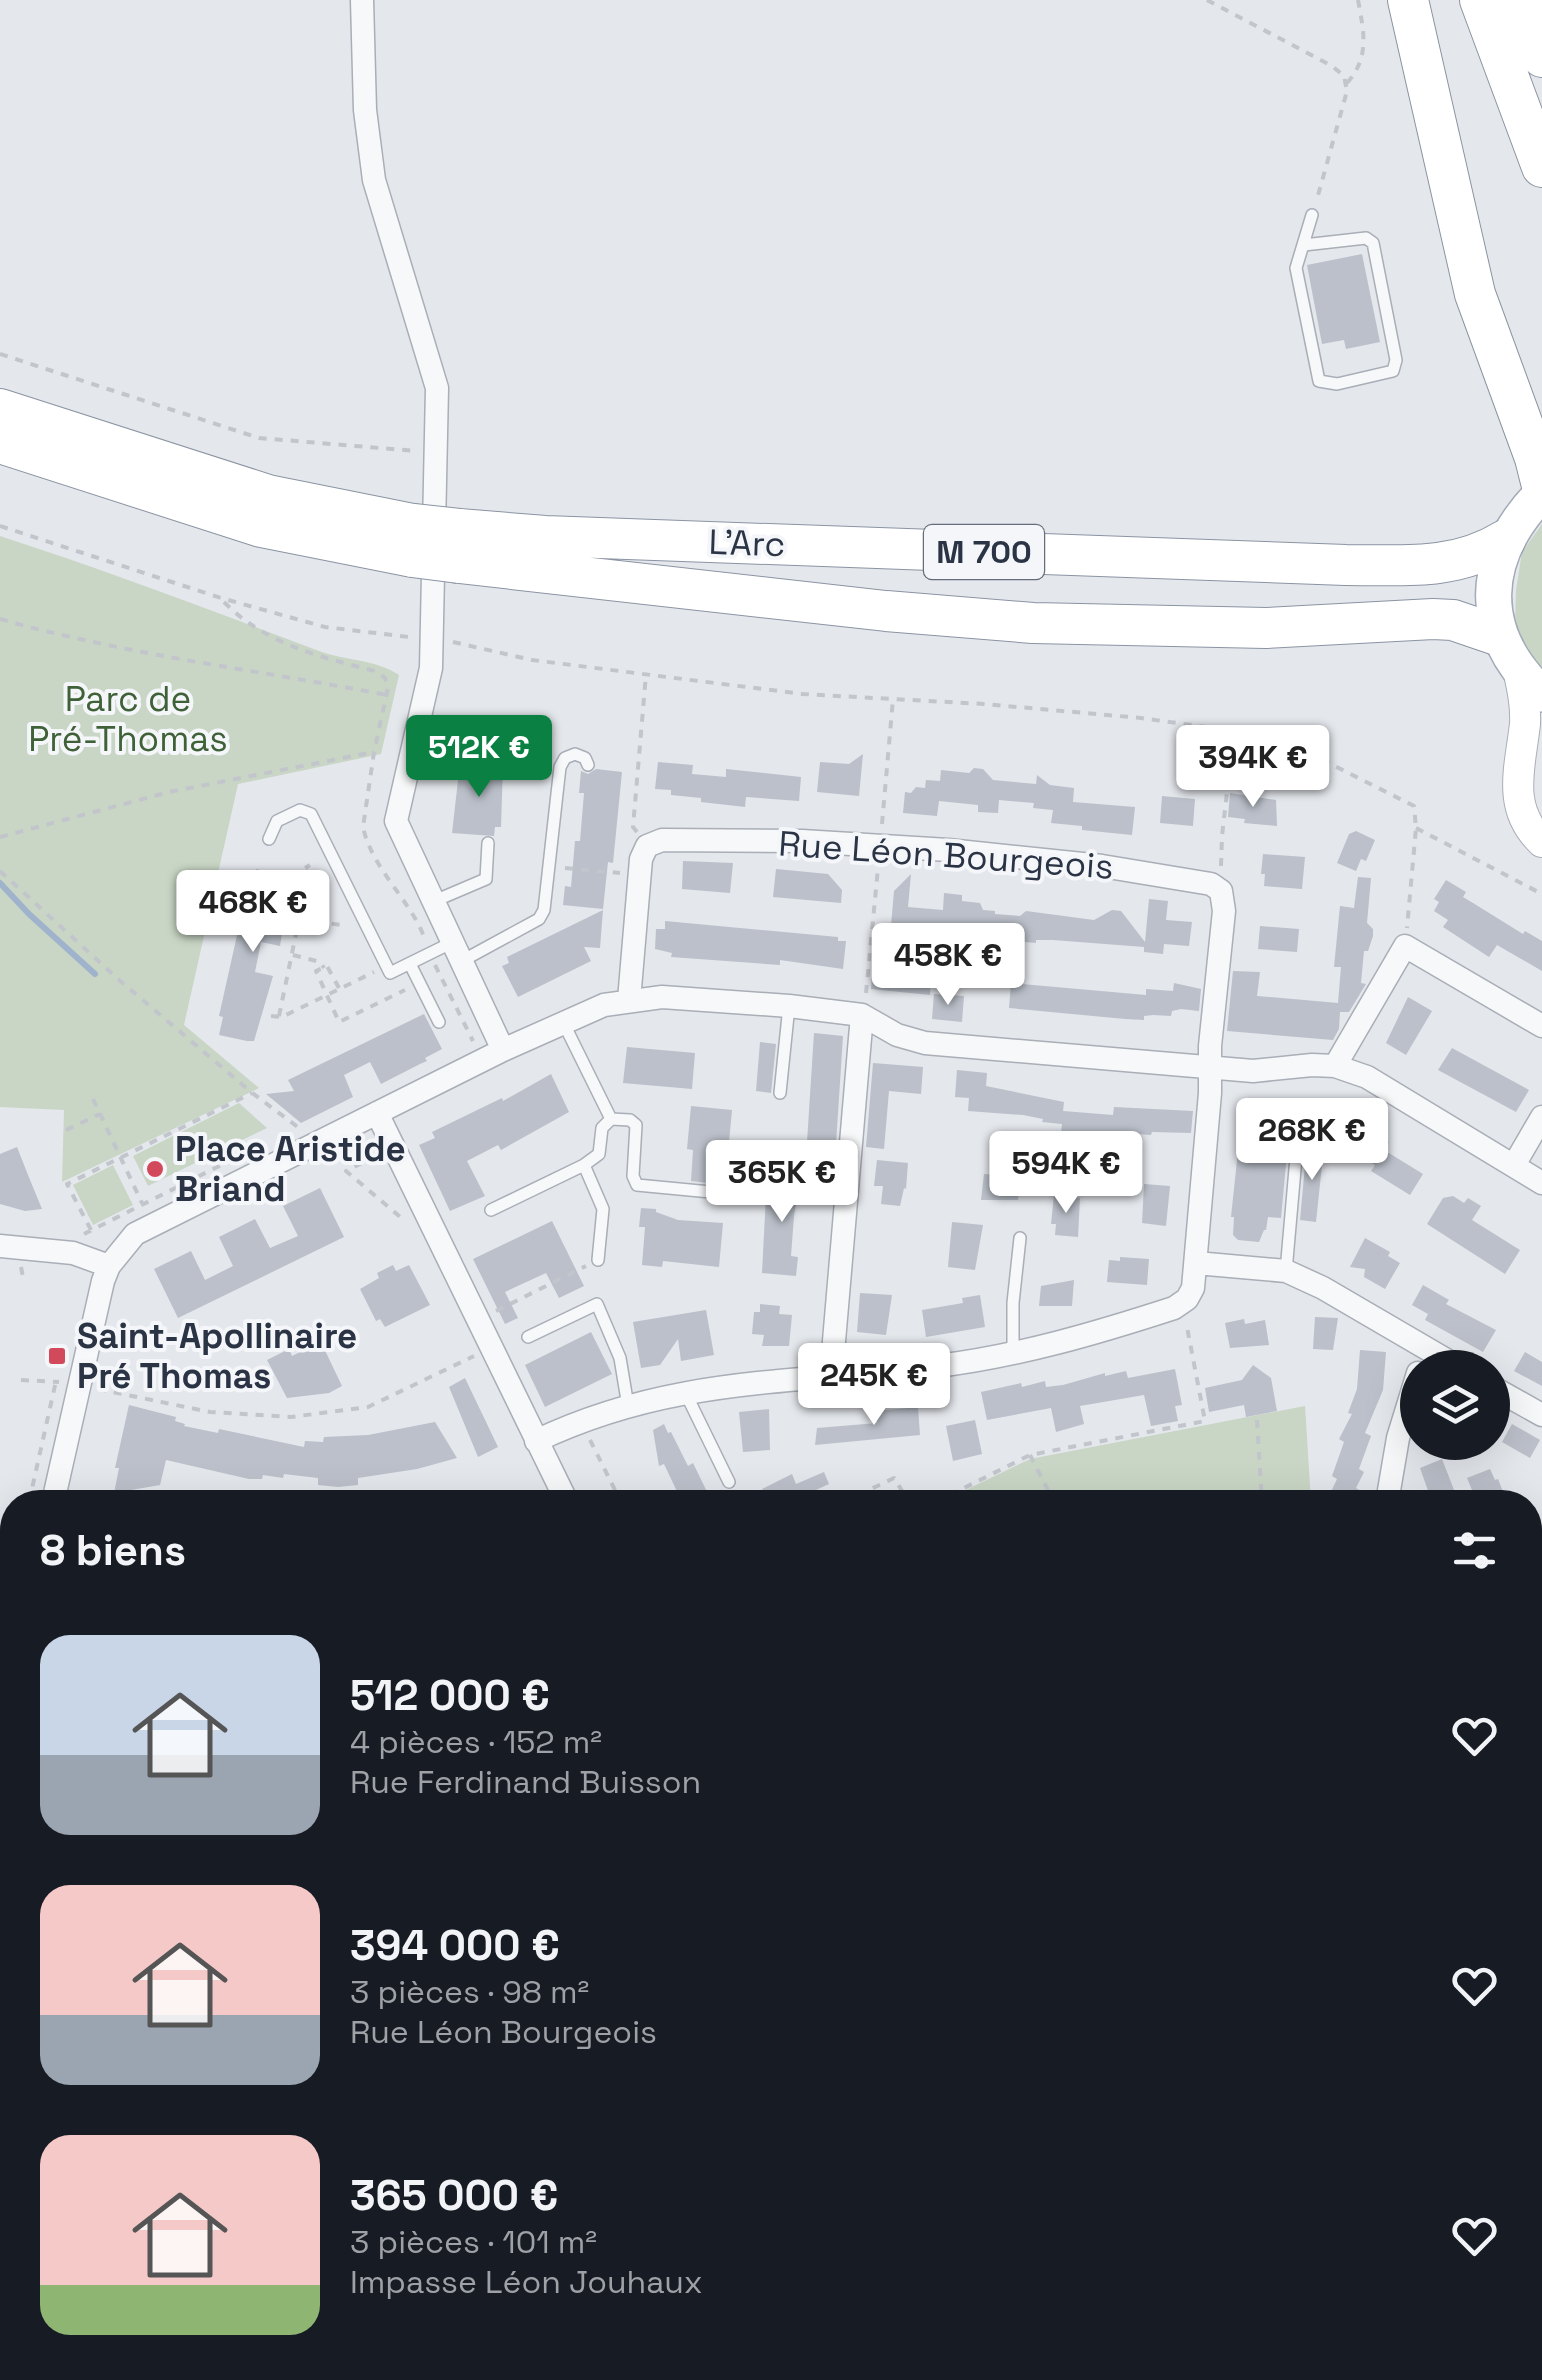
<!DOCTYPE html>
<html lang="fr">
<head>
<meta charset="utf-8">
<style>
  :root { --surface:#171b24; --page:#242831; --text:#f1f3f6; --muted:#9ea1a6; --accent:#0b8043 }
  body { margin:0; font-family:"Space Grotesk",sans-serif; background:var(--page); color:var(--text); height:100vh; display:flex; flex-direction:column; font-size:38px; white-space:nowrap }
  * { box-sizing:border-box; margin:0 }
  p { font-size:32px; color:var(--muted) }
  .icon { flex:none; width:55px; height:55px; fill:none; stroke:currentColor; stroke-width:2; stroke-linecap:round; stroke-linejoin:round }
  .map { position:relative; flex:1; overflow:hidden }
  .details { position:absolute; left:0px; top:1490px; width:1542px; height:890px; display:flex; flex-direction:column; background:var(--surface); border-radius:40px 40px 0 0; box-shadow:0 10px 40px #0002 }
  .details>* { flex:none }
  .controls { position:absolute; left:1400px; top:1350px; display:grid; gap:20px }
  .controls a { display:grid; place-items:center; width:110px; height:110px; border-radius:50%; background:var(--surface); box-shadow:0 10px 40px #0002; font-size:50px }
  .price { position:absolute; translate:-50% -85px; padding:0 22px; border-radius:10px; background:#fff; color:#222; font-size:32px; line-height:65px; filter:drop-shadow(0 2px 5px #0008) }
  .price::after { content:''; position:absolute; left:50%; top:60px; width:30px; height:22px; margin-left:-15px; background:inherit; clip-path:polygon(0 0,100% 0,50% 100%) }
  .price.selected { background:var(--accent); color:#fff }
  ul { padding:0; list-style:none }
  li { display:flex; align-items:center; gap:30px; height:250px; padding:0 40px }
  li span { display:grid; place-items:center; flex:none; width:280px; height:200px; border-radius:30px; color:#555 }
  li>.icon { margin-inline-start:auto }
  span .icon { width:120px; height:120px; fill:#fffc; stroke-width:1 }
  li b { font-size:42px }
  h2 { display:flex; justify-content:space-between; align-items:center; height:120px; padding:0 40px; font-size:42px }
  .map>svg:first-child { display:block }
  .green { fill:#c9d6c5 }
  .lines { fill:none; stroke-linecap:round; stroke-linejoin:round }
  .stream { stroke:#9fb4cc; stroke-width:6 }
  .building { fill:#bbc0ca }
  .lane-casing { stroke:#a9aeb7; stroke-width:14 }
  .street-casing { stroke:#a9aeb7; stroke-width:25 }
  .secondary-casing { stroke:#a9aeb7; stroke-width:32 }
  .primary-casing { stroke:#a3abb8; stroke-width:38 }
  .highway-casing { stroke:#8b94a3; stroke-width:42 }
  .path { stroke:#c2c5cb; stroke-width:4; stroke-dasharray:8 8; stroke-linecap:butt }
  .lane { stroke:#f7f8fa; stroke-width:11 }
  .street { stroke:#f7f8fa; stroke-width:22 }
  .secondary { stroke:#fff; stroke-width:30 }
  .primary { stroke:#fff; stroke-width:35 }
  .highway { stroke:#fff; stroke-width:40 }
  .highway-bridge-casing { stroke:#8b94a3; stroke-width:42; stroke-linecap:butt }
  .highway-bridge { stroke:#fff; stroke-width:40 }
  .poi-dot { fill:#d1495b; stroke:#f4f6f9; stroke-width:4 }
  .labels { text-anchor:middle; stroke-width:8; stroke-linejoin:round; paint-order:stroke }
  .shield { fill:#f4f6f9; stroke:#676e7b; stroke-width:2.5 }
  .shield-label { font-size:32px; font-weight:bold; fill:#2b3445 }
  .street-label { font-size:35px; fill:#2b3445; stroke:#f4f6f9 }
  .park-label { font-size:35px; fill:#3f6138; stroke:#f4f6f9 }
  .poi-label { font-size:35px; font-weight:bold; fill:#2b3445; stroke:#f4f6f9; text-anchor:start }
</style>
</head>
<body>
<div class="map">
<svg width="1542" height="2380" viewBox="0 0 1542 2380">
  <rect width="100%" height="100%" fill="#e4e7ec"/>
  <!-- green -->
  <path class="green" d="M1542,524V677L1528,655L1515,624L1516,590L1522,552Z
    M0,536C108,571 213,611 319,651C346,661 375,659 399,675L381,754L238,784L184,1025L259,1088L62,1182L64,1110L0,1107Z
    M239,1103L267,1128L148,1186L133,1156Z
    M113,1165L133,1205L93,1225L73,1185Z
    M1305,1406L1311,1502H941L1030,1459Z"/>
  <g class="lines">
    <!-- stream -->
    <path class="stream" d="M0,883L29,914L95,974"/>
  </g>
  <!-- building -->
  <path class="building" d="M1362,254L1380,342L1346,349L1344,340L1322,344L1307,265Z
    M863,754L859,796L817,792L820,762L849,764Z
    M658,762L693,765L692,774L726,777V769L801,777L799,801L746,797L745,807L701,802V798L671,795V790L655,789Z
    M460,763L503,765L501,827H495L494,836L452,833Z
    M974,768L983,769L993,780L1036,784L1037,775L1050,785L1074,788L1073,802L1135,807L1132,835L1082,830V826L1051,823L1053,810L1033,808L1034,803L999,800L998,813L978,812V805L939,801L937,816L903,813L905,792L911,793L916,787L925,788L926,780L940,781L941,770L969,773Z
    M596,769L622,772L613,863L608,862L603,909L563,905L565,886L571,887L575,841H580L584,793H579L581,771L588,774Z
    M1230,793L1276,800L1277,826L1244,823L1245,819L1228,817Z
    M1162,796L1195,799L1193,826L1160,823Z
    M1356,831L1375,840L1366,861L1361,859L1356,871L1337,863L1349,834Z
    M1263,854L1305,857L1302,889L1264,886L1265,874H1261Z
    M683,861L733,863L730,893L682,889Z
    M256,869L291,877L280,946L261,942L255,972L273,976L254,1041H247L219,1035L223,1017L219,1016L248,886L252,887Z
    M776,869L828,874L842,890L841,903L773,897Z
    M911,874L908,907L943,910L944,893L962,895V901L980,903L983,910L995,911V914L1020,916L1026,911L1094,920L1112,910L1121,911L1145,942L1149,899L1168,901L1166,920L1192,922L1189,946L1164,944L1163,954L1144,952V947L1053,940H1036V943L940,934L939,946L924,945L925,933L905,932L904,938L890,937L894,891Z
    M1358,877L1371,878L1367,923L1373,929V936L1368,951H1364L1361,983L1366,984L1349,1012H1340L1339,1029L1333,1040L1227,1031L1233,971L1260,972L1257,996L1338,1003L1341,967H1334L1340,906L1354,908Z
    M1446,880L1466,892L1463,897L1473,903L1523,934L1525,931L1542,941V971L1497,945L1489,957L1443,927L1448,920L1434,911L1439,902L1434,899Z
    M603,910L600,948L584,947L591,961L518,997L502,966L509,963L507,957Z
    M665,921L838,937V941H846L843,969L780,960V965L671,957L672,953L655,949L656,929H665Z
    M1260,926L1299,929L1297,952L1258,949Z
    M873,963L932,968L930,995L871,989Z
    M1011,983L1146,995V989L1173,991L1174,983L1201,989L1199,1011L1181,1009L1172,1011L1171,1016L1153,1015L1144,1016V1020L1125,1019L1009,1008Z
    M934,994L964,996L962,1022L932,1019Z
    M1408,997L1432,1011L1406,1055L1386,1043Z
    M424,1014L442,1049L425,1058L427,1061L420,1064L381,1084L370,1062L344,1075L353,1097L301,1123L266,1094L294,1091L288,1080Z
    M814,1033L843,1036L836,1144L807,1142Z
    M760,1042L776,1044L771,1093L756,1091Z
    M627,1047L695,1053L692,1089L623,1083Z
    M1452,1048L1529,1090L1516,1112L1438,1070Z
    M873,1063L923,1067L921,1094L889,1091L884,1149L866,1147Z
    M957,1070L987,1073L986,1086L1064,1102L1063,1111L1113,1115L1114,1107L1193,1111L1191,1133L1152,1132L1151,1135L1111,1132L1108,1169L1058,1165L1062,1124L1042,1122L1043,1119L1023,1115L968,1111L969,1098L955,1097Z
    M551,1074L569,1112L501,1150L498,1145L467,1161L485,1196L450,1211L419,1145L435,1138L432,1132L502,1098L503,1101Z
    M691,1106L732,1110L725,1185L691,1181L693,1150L687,1149Z
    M1247,1112H1274V1119H1277V1126H1280L1278,1140L1288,1143L1281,1218L1268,1217L1266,1230H1264L1259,1242L1238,1240L1233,1235L1234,1217H1231L1240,1132H1245Z
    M1356,1117L1378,1130L1376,1134L1389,1142L1384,1150L1423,1174L1410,1195L1371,1171L1375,1165L1340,1144Z
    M1307,1144L1324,1146L1316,1222L1300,1220Z
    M17,1147L28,1175L42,1209L25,1211L0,1204V1154Z
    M877,1160L908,1163L906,1189L904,1188L900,1206L881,1204L883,1186H874Z
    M784,1174L806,1175L804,1199H797L794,1216L791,1256L798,1257L796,1276L762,1273L766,1195H770L772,1180L784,1181Z
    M984,1174L1069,1182L1068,1196L1019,1192L1018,1200H981Z
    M1144,1184L1170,1186L1166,1226L1142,1223Z
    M320,1188L344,1237L178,1318L154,1269L191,1251L205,1280L233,1266L219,1237L255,1219L270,1248L298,1236L283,1206Z
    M1054,1195L1080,1198L1078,1237L1055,1235L1056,1224H1051Z
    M1453,1196L1464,1203L1468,1198L1481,1206L1472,1220L1520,1250L1505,1274L1427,1224L1443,1198Z
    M641,1208L656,1209V1212L678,1220L723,1223L719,1267L663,1261L662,1267L642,1265L645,1227H639Z
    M552,1221L584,1286L559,1298L546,1273L522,1284L505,1292L518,1318L505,1324L473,1259Z
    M952,1222L983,1225L975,1270L948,1267Z
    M1365,1238L1390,1252L1388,1256L1400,1263L1385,1289L1364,1277L1365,1269L1350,1267Z
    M1120,1257L1149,1259L1147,1285L1107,1282L1109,1260L1120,1261Z
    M393,1265L396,1271L409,1265L430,1305L385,1327L380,1319L376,1321L360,1289L379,1278L377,1273Z
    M1074,1280L1072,1306H1039L1041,1286Z
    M1423,1285L1449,1300L1446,1304L1496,1330L1483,1352L1425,1320L1428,1314L1412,1305Z
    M860,1293L892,1295L886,1335L857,1332Z
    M980,1295L985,1327L926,1337L922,1310L963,1303L962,1298Z
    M760,1304L780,1306L779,1314L792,1315L789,1346H762L764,1335L752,1334L754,1312H760Z
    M706,1310L714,1355L681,1361L678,1339L660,1365L641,1368L633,1322Z
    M1315,1317L1338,1318L1333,1350L1313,1349Z
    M1244,1319L1245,1324L1265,1320L1269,1345L1230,1348L1225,1323Z
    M591,1332L612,1374L545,1407L525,1365Z
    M321,1342L342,1386L329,1393L287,1398L267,1360L289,1349L292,1356Z
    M1360,1350L1386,1352L1383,1390L1365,1433L1371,1436L1359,1469L1364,1472L1356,1488L1361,1491L1355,1502H1332L1335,1497L1330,1494L1337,1479L1332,1476L1344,1442L1339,1439L1352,1414L1348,1413L1357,1389Z
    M1525,1352L1542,1362V1386L1514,1371Z
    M1253,1365L1271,1378L1277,1411L1246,1417L1244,1405L1209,1412L1205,1388L1242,1380Z
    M1175,1369L1182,1405L1175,1406L1178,1421L1151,1426L1144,1395L1080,1406L1084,1424L1056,1432L1051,1408L987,1420L981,1392L1021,1383L1022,1387L1045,1381L1046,1387L1063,1385L1105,1373V1376L1126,1371L1128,1378Z
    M465,1378L498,1447L478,1457L449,1387Z
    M129,1405L176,1417L175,1421L185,1424L184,1426L218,1433L219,1429L304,1447L305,1441L323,1442L324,1437L368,1435L435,1422L457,1458L417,1469L358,1478V1485L338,1487L318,1485V1478L284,1474L283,1478L263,1475L262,1479H249L166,1460L160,1485L114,1493L119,1468H115Z
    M918,1407L920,1435L815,1445L817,1428L877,1423L876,1411Z
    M769,1409L770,1450L743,1452L739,1412Z
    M975,1420L982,1454L953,1461L946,1426Z
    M664,1424L668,1433L671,1432L688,1466L693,1463L712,1502H682L664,1464L659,1466L653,1430Z
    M1512,1424L1540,1440L1530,1458L1502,1442Z
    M1442,1459L1456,1495L1432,1502L1420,1468Z
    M1490,1469L1495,1480L1498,1479L1507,1502H1477L1467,1478Z
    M824,1472L829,1484L790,1502H768L762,1489L792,1474L796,1484Z"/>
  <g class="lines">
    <!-- lane casing -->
    <g class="lane-casing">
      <path id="lane" d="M1304,245L1366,238L1373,243L1396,360L1393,371L1337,384L1319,381L1296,268L1312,215
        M269,839L277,821L300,810L311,814L390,973L451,943
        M432,902L486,879L488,843
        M460,962L539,919L544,910L560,767L565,758L575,754L585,758L588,765
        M410,964L439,1022
        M563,1022L611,1119L602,1128L599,1154L584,1165L603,1209L598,1260
        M780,1093L789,1006
        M611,1119L630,1120L636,1125L633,1176L637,1185L721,1193
        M491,1210L584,1165
        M1286,1271L1298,1135
        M528,1337L597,1304L620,1358L628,1406
        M1013,1353V1303L1020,1238
        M685,1392L729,1482"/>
    </g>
    <!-- street casing -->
    <g class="street-casing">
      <path id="street" d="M362,0L365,110L374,180L437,388L431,668L396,821L503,1050
        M1335,1066L1405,946L1542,1026
        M377,1113L567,1502
        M1514,1165L1542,1117
        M0,1246L73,1253L109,1266
        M1196,1263L1286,1271L1323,1288L1460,1368
        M831,1376L862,1015
        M1492,1387L1542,1415
        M536,1441C672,1376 794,1384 938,1366C1019,1356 1097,1333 1174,1308L1187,1299L1193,1288L1210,1093V1046L1224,911L1221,891L1211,884L1102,866L948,850L802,841L662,840L647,846L641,859L629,1000
        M53,1502L103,1281L109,1266L135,1234L503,1050L604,1005L662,997L789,1006L862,1015L897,1035L925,1043L1253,1071L1312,1065L1335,1066L1367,1077L1542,1183
        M1387,1502L1398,1438L1418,1373
        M0,1710L12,1709
        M1530,1771L1542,1769
        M1530,1858L1542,1854
        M0,1911L12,1910
        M1530,2056L1542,2052
        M0,2160L12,2157
        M975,2368L978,2380
        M1519,2368L1521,2380"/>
    </g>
    <!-- secondary casing -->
    <g class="secondary-casing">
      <path id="secondary" d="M1518,669C1522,687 1526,705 1525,724C1520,768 1506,808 1542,842
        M1530,2124L1542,2120
        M666,2380L707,2368"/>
    </g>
    <!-- primary casing -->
    <g class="primary-casing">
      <path id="primary" d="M1542,493C1480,557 1475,632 1542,694"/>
    </g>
    <!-- highway casing -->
    <g class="highway-casing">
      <path id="highway" d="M1408,0L1475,294L1535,458L1542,486
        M1480,0L1542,167
        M1521,0L1542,57
        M0,409L268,495L413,524
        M0,443L261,527L412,557
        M459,529L545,536L1346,565C1402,565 1455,571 1505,540
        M459,563L886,611L1033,623L1266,628L1433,619L1453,620L1497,635"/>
    </g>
    <!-- path -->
    <path class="path" d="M1207,0L1332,66L1344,76L1347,91L1317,199
      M1347,83C1370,57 1364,32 1358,0
      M0,354L259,438L416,451
      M0,526L221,598L325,627L409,637
      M224,602C265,644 320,657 375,671L385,678L388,688L374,752L363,827C372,869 411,901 424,937
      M0,619C127,655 257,670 387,695
      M453,642L532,660L802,694L984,704L1141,718L1234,731L1293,745L1414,806L1416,828L1407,928
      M882,824L893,699
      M1416,828L1542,894
      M637,832L633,827L646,674
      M0,837L169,792L374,752
      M1221,866L1222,836L1234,731
      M565,868L620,873
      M0,871L118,979L251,1092L299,1128
      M300,919L341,925
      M293,955L320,962L324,968
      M435,965L473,1041
      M339,988L327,966L316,971L339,1022L405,990
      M866,993L878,868
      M271,1016L282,1017L374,972
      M279,1016L302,905L293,901L300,871L310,865
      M93,1099L142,1203
      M66,1130L100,1114
      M376,1156L346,1171L405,1221
      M91,1230L67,1184L252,1093
      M84,1234L241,1155
      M21,1267L24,1282
      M496,1311L586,1266
      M21,1380L59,1382
      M98,1389L210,1412L291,1417L368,1407L474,1356
      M1257,1420L1262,1502
      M590,1440L621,1502
      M1030,1455L1054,1502
      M29,1502L56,1381
      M606,1502L618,1496
      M844,1502L894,1478L909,1502
      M936,1502L1030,1455L1205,1421L1187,1327
      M0,1635L12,1578
      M0,1686L12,1685
      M0,2019L12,2067
      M586,2380L628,2368"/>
    <!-- lane -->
    <use href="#lane" class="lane"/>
    <!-- street -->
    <use href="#street" class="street"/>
    <!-- secondary -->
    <use href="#secondary" class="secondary"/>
    <!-- primary -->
    <use href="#primary" class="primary"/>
    <!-- highway -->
    <use href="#highway" class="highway"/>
    <!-- highway-bridge casing -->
    <g class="highway-bridge-casing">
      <path id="highway-bridge" d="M413,524L459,529
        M412,557L459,563"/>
    </g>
    <!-- highway-bridge -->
    <use href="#highway-bridge" class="highway-bridge"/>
  </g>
  <!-- markers -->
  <g class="poi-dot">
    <circle cx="155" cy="1169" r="10"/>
    <rect x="47" y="1346" width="20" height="20" rx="5"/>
  </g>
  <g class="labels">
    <!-- shield labels -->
    <rect class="shield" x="924" y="525" width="120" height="54" rx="8"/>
    <g class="shield-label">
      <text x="984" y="563">M 700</text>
    </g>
    <!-- street labels -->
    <g class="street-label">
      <text transform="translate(747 543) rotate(2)" y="12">L'Arc</text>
      <text transform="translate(946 855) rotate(4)" y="12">Rue Léon Bourgeois</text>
    </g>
    <!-- park labels -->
    <g class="park-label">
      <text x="128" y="711">Parc de<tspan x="128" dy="40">Pré-Thomas</tspan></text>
    </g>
    <!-- poi labels -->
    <g class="poi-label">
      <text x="175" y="1161">Place Aristide<tspan x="175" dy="40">Briand</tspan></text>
      <text x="77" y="1348">Saint-Apollinaire<tspan x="77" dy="40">Pré Thomas</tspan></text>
    </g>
  </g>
</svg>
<div class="controls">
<a><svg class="icon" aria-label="layers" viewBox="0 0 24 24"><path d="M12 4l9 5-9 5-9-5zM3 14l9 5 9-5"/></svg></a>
</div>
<b class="price selected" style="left:479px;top:800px">512K €</b>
<b class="price" style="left:1253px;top:810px">394K €</b>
<b class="price" style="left:253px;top:955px">468K €</b>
<b class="price" style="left:948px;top:1008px">458K €</b>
<b class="price" style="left:1312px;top:1183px">268K €</b>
<b class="price" style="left:1066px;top:1216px">594K €</b>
<b class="price" style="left:782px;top:1225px">365K €</b>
<b class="price" style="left:874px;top:1428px">245K €</b>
<section class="details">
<h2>8 biens<svg class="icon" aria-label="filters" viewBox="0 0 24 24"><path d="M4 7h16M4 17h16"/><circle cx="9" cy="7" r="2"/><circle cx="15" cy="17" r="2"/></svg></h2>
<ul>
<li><span style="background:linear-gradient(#c9d6e8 60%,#9aa5b1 0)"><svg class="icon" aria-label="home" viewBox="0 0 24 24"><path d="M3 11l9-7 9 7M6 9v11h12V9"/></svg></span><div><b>512 000 €</b><p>4 pièces · 152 m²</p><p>Rue Ferdinand Buisson</p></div><svg class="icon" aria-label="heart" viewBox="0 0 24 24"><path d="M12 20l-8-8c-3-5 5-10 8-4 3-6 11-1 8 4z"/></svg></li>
<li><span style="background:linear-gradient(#f6c9c9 65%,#9aa5b1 0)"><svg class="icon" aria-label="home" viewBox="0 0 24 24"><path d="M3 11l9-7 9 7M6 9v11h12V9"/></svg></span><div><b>394 000 €</b><p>3 pièces · 98 m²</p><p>Rue Léon Bourgeois</p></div><svg class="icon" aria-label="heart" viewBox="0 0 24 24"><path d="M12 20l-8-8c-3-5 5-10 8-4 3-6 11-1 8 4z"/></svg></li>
<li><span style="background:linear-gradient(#f6c9c9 75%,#8fb573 0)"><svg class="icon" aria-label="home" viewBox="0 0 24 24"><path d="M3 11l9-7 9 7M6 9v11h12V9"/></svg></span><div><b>365 000 €</b><p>3 pièces · 101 m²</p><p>Impasse Léon Jouhaux</p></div><svg class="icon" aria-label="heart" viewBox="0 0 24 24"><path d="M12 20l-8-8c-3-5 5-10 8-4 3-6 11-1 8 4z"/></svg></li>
</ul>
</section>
</div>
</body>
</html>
